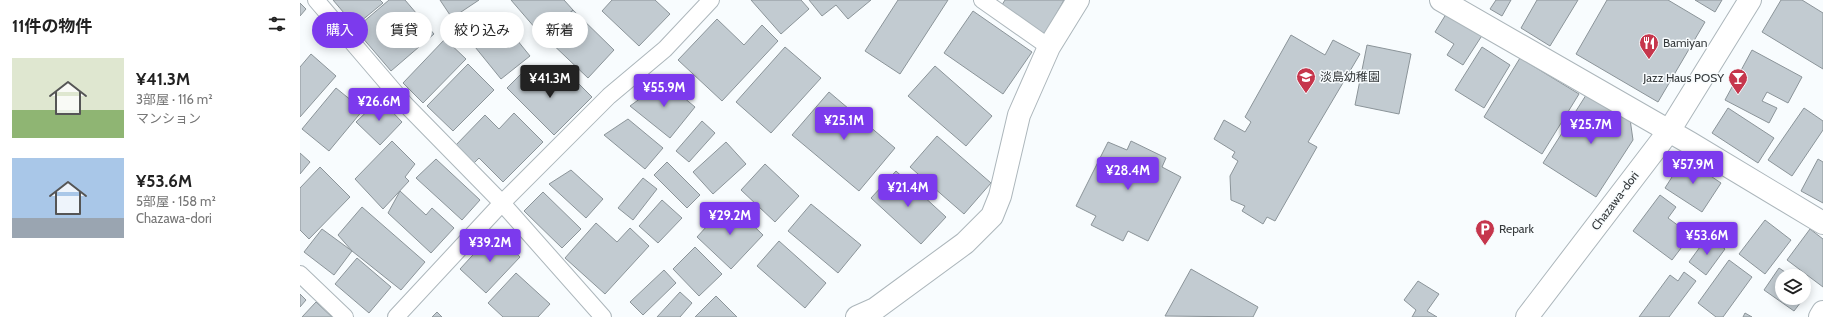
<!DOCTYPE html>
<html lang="ja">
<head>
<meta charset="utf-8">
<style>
  :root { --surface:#fff; --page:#f2f2f2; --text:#222; --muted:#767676; --accent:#7c3aed }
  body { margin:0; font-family:Cabin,"Noto Sans JP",sans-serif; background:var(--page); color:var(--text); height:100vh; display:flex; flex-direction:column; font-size:15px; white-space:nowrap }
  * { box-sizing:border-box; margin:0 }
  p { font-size:13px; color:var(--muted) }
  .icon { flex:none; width:22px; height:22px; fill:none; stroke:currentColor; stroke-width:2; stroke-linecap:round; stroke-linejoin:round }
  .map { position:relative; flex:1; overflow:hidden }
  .panel { display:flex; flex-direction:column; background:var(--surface); width:300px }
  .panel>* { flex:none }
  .banner { position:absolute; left:12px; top:12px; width:380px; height:36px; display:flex; gap:8px }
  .buttons { position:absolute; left:1475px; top:269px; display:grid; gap:8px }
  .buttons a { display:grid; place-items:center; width:36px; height:36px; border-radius:50%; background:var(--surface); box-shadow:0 2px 10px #0003; font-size:20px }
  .price { position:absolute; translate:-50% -34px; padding:0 9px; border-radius:4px; background:var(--accent); color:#fff; font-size:13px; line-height:26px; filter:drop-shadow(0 1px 2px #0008) }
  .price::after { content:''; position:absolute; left:50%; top:24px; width:12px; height:9px; margin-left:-6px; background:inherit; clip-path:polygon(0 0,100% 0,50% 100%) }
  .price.active { background:#222; color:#fff }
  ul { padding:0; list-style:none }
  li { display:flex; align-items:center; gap:12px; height:100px; padding:0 12px }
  li span { display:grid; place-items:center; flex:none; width:112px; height:80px; border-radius:0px; color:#555 }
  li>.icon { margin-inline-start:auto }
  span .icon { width:48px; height:48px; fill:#fffc; stroke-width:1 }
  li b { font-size:17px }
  h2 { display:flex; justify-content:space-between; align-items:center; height:48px; padding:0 12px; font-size:17px }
  .pill { padding:0 14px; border-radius:18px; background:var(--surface); box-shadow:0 2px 10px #0003; font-size:14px; line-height:36px }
  .pill.active { background:var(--accent); color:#fff }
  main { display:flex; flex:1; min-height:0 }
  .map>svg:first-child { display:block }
  .building { fill:#c2cbd1; stroke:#8b9499 }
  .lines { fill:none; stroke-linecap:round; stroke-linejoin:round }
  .service-casing { stroke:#acb6bb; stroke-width:18 }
  .minor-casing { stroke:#acb6bb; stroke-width:24 }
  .tertiary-casing { stroke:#acb6bb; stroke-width:24 }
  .service { stroke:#fff; stroke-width:16 }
  .minor { stroke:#fff; stroke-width:22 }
  .tertiary { stroke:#fff; stroke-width:22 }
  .labels { text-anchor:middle; stroke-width:3; stroke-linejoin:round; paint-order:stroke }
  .poi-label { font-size:12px; fill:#35393b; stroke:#f8fcfe; text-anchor:start }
  .street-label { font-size:12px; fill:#35393b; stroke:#f8fcfe }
</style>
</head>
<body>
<main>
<section class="panel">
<h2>11件の物件<svg class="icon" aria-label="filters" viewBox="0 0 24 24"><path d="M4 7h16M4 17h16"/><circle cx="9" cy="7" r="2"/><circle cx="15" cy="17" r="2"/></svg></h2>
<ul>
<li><span style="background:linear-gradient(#dfe7d0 65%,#8fb573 0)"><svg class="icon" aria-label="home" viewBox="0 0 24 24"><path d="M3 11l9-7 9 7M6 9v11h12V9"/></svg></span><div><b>¥41.3M</b><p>3部屋 · 116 m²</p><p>マンション</p></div></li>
<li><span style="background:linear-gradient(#a9c7e8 75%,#9aa5b1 0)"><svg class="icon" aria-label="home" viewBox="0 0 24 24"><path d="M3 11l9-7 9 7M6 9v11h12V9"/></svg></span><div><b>¥53.6M</b><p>5部屋 · 158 m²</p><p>Chazawa-dori</p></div></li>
</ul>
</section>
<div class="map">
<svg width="1523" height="317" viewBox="0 0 1523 317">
  <rect width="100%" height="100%" fill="#f8fcfe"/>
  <!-- building -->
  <path class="building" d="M33,0H80L83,3L55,26Z
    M89,0H105L134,34L91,71L55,29Z
    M140,0H179L152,18Z
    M211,0H264L273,10L242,36Z
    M312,0H355L370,14L339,46L302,11Z
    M451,0H501L509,9L481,34Z
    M509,0H571L548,19L536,5L522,16Z
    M598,0H648L600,74L565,51Z
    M705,0H764L745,34L700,8Z
    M1196,0H1211L1202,16L1190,9Z
    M1237,0H1278L1250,46L1221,28Z
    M1307,0H1368L1405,22L1358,102L1276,54Z
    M1395,0H1422L1415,12Z
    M1481,0H1502L1523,13V69L1462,32Z
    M0,3L6,9L0,16Z
    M273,10L314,50L288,78L246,38Z
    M673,11L732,52L703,94L644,53Z
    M1148,11L1183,34L1163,65L1147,55L1154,44L1135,32Z
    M200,19L230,56L201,79L171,42Z
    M417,19L444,45L462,25L478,41L422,101L378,60Z
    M991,35L1025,55L1033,40L1060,54L1008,142L1017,147L975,221L967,217L963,224L942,211L945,206L931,200L930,176L938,161L932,157L935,152L914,139L924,120L945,132L951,122L945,117Z
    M145,39L166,59L123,103L103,83Z
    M1067,45L1111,54L1099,114L1055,105Z
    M485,47L521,78L471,133L436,102Z
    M1182,47L1210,65L1184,108L1155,90Z
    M1452,50L1502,77L1488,103L1467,92L1462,101L1477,108L1469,123L1425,100Z
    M11,54L36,76L0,117V67Z
    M1220,58L1279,94L1242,154L1184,117Z
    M168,64L194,90L153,131L127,106Z
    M635,66L692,116L666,146L608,96Z
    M227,68L251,92L269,74L292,97L254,135L207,88Z
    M364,81L395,107L370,138L330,106Z
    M36,88L63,110L29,151L2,129Z
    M529,92L595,148L559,191L492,135Z
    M1288,92L1330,119L1333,140L1296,197L1243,163Z
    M80,99L102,122L80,145L56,122Z
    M1428,108L1474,138L1458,163L1412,133Z
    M1504,108L1523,121V130L1492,176L1468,160Z
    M214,113L243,142L203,182L179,158L173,164L155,146L185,115L199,129Z
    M328,119L363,148L345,169L304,135Z
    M402,121L415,133L389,162L376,151Z
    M637,136L691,183L664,214L610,167Z
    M92,141L115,164L105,177L109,181L83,209L55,179Z
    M831,141L866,158L862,167L881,177L848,241L828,231L823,241L791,225L796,216L776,206L808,142L827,150Z
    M426,142L446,164L413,194L393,172Z
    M0,153L10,162L0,174Z
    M1384,158L1421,183L1402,212L1365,188Z
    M136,159L180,200L162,220L116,178Z
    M1518,159L1523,162V203L1501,191Z
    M367,162L400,195L387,208L354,175Z
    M465,164L499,196L475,222L441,190Z
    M20,167L50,197L9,239L0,230V188Z
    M271,170L303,199L286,218L249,184Z
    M596,171L646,217L621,244L571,198Z
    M343,178L357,189L333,220L318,208Z
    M100,191L126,215L132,208L154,228L131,253L88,213Z
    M243,192L281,229L262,248L224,211Z
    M1360,195L1376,207L1368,218L1391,235L1372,260L1333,231Z
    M362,200L382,218L358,243L339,226Z
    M429,202L463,235L431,269L397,237Z
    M511,204L561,245L538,273L488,231Z
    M62,207L125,262L101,290L52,251L38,235Z
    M1465,220L1491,240L1465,274L1439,254Z
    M296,223L317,242L330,228L349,246L305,294L265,258Z
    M22,229L52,251L34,275L4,252Z
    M1510,229L1523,239V287L1487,260Z
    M194,232L220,257L186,293L160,269Z
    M1408,236L1425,249L1406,275L1389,262Z
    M479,241L526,283L505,308L457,266Z
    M395,247L422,274L399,296L373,269Z
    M57,258L91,287L69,313L35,284Z
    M1429,260L1452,277L1423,317H1416L1398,303Z
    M1479,268L1491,276H1482V298H1504L1494,311L1464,290Z
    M891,269L958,307L953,317L865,316Z
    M364,270L376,283L343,315L330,302Z
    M1384,272L1396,281L1369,317H1339L1370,275L1378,281Z
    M216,273L250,304L238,317H203L188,303Z
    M1118,281L1139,294L1127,311L1137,317H1112L1116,310L1104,300Z
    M1504,285L1510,289L1504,298Z
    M380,292L392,303L380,317H357Z
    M0,294L6,300L0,307Z
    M416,296L437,317H395Z
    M16,302L32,317H2Z
    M137,312L142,317H132Z
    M1445,313L1452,317H1443Z"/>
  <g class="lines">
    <!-- service casing -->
    <g class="service-casing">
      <path id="service" d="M16,0L105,104L202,203L303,317
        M682,0L749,47
        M0,274L45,317
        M96,317L202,203L309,96L365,49L411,0"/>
    </g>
    <!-- minor casing -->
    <g class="minor-casing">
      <path id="minor" d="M1141,0L1390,143L1523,223
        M557,317L575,309L665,243L692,216L700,196L719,115L749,47L778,0
        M1520,317L1523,312"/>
    </g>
    <!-- tertiary casing -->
    <g class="tertiary-casing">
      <path id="tertiary" d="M1227,317L1369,131L1450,0"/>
    </g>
    <!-- service -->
    <use href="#service" class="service"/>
    <!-- minor -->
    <use href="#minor" class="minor"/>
    <!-- tertiary -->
    <use href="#tertiary" class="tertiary"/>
  </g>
  <!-- icons -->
  <defs>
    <g id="restaurant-pin" transform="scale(1)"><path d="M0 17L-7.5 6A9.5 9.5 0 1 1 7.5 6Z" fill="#c6364c" stroke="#f8fcfe"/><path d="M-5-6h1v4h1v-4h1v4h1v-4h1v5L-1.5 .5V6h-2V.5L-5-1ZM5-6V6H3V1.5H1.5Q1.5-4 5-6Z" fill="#fff"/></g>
    <g id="school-pin" transform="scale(1)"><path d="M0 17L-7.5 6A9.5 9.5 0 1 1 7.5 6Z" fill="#c6364c" stroke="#f8fcfe"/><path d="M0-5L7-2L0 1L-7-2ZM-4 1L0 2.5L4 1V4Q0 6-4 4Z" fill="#fff"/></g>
    <g id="bar-pin" transform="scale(1)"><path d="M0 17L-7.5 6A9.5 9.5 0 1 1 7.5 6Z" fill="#c6364c" stroke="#f8fcfe"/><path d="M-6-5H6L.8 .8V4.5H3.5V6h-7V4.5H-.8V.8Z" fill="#fff"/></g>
    <g id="parking-pin" transform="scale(1)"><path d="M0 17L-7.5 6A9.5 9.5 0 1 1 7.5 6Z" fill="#c6364c" stroke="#f8fcfe"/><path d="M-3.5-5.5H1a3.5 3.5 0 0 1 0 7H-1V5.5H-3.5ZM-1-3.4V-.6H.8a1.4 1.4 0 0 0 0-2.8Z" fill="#fff"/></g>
  </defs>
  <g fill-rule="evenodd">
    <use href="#restaurant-pin" x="1349" y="43"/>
    <use href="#school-pin" x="1006" y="77"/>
    <use href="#bar-pin" x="1438" y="78"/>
    <use href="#parking-pin" x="1185" y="229"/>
  </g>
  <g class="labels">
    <!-- poi labels -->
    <g class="poi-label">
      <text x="1363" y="47">Bamiyan</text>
      <text x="1020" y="81">淡島幼稚園</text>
      <text x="1424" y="82" text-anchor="end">Jazz Haus POSY</text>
      <text x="1199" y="233">Repark</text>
    </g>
    <!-- street labels -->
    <g class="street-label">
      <text transform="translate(1315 201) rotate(-53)" y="4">Chazawa-dori</text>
    </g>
  </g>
</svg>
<div class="buttons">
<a><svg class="icon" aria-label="layers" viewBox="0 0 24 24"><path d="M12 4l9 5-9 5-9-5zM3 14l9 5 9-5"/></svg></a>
</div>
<b class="price active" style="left:250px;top:99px">¥41.3M</b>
<b class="price" style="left:364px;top:108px">¥55.9M</b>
<b class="price" style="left:79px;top:122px">¥26.6M</b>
<b class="price" style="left:544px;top:141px">¥25.1M</b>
<b class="price" style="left:1291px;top:145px">¥25.7M</b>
<b class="price" style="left:1393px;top:185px">¥57.9M</b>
<b class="price" style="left:828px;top:191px">¥28.4M</b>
<b class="price" style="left:608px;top:208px">¥21.4M</b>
<b class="price" style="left:430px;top:236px">¥29.2M</b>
<b class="price" style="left:1407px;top:256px">¥53.6M</b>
<b class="price" style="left:190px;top:263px">¥39.2M</b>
<div class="banner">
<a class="pill active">購入</a>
<a class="pill">賃貸</a>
<a class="pill">絞り込み</a>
<a class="pill">新着</a>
</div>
</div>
</main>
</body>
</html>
